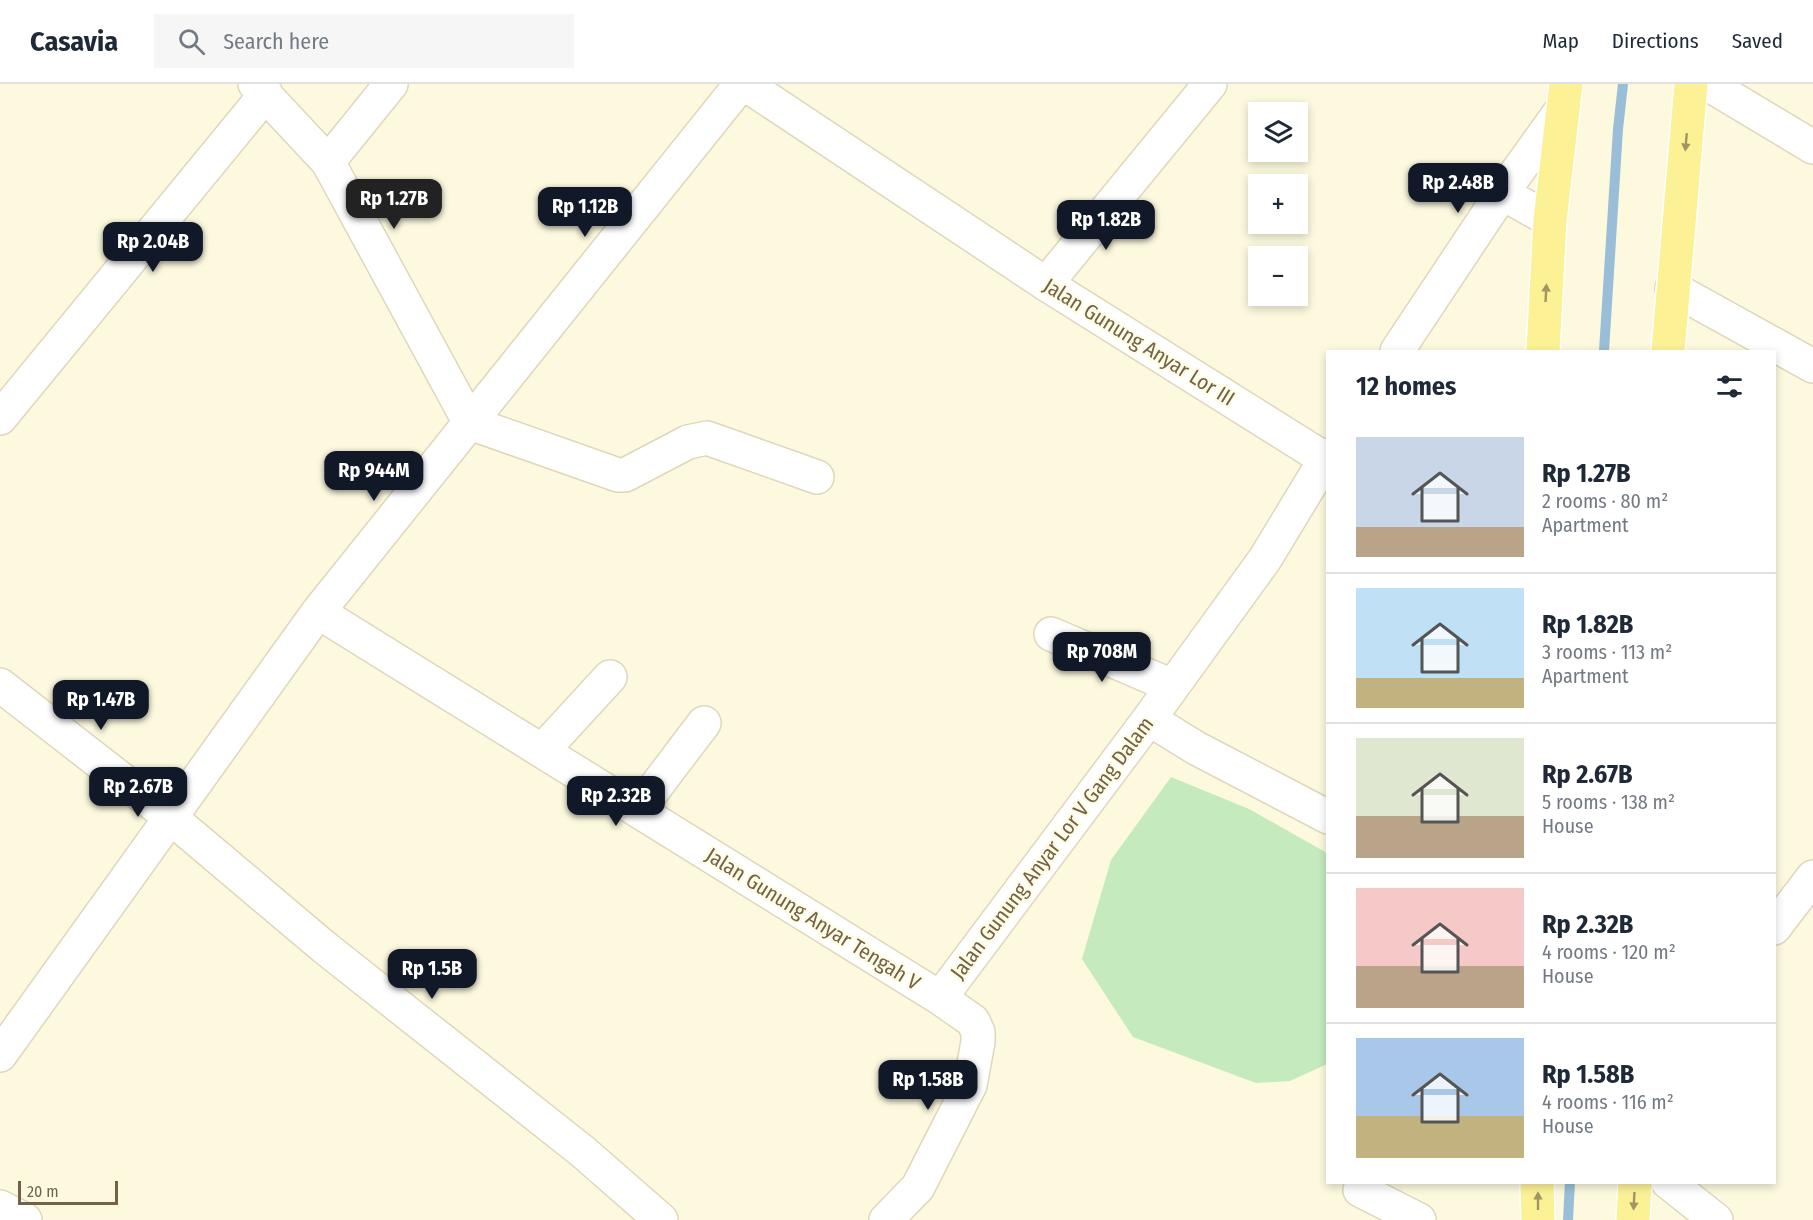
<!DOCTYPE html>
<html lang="en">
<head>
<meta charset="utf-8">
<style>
  :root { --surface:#fff; --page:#f6f6f7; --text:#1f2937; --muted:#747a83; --line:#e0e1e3; --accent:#111827 }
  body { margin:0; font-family:"Fira Sans Condensed",sans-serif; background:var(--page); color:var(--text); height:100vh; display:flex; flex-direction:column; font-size:22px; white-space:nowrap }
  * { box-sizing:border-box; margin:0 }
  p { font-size:20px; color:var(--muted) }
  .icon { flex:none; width:33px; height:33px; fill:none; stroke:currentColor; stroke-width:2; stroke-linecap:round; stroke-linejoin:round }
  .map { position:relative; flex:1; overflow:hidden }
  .panel { position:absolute; left:1326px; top:266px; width:450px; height:834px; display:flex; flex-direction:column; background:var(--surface); border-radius:0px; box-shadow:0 3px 9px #0003 }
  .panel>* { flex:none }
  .tools { position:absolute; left:1248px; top:18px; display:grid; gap:12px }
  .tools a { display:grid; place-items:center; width:60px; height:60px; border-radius:0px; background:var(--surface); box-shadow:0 3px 9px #0003; font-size:30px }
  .scale { position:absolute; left:18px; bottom:15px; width:100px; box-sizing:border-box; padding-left:6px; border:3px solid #736247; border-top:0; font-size:16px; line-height:21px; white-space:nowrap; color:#736247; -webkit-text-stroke:4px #fffce6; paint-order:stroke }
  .price { position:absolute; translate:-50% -51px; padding:0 14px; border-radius:12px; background:var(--accent); color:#fff; font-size:20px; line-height:39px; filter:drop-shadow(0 2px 3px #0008) }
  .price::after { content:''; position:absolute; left:50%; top:36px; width:18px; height:14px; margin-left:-9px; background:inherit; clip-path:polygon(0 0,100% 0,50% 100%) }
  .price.on { background:#222; color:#fff }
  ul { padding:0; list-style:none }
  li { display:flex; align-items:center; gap:18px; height:150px; padding:0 30px }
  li+li { border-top:2px solid var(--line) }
  li span { display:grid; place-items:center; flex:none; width:168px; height:120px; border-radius:0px; color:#555 }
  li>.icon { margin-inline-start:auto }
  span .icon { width:72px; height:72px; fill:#fffc; stroke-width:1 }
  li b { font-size:26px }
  h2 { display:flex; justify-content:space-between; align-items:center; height:72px; padding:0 30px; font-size:26px }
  header { display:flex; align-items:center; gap:36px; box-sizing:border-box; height:84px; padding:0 30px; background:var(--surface); border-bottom:2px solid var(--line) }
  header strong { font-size:28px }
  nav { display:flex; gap:33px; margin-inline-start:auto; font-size:21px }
  .search { width:420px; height:54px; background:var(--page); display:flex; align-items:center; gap:15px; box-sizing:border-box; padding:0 21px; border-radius:0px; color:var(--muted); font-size:22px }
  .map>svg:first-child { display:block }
  .green { fill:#c4eabe }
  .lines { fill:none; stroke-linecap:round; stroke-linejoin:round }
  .stream { stroke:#9abed8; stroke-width:10 }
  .minor-casing { stroke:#e0d6bb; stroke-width:36 }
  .major-casing { stroke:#fff; stroke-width:36 }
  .minor { stroke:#fff; stroke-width:33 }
  .major { stroke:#fdf196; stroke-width:33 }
  .oneway { fill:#a39463 }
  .labels { text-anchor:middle; stroke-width:5; stroke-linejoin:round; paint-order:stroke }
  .street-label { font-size:21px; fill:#736247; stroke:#fffce6 }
</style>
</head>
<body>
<header>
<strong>Casavia</strong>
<div class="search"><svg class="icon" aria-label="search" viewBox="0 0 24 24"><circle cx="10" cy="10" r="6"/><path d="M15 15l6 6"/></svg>Search here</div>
<nav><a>Map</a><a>Directions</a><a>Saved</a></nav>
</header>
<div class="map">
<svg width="1813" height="1136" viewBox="0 0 1813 1136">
  <rect width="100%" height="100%" fill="#fcf9df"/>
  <!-- green -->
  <path class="green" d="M1171,693L1249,725L1327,769V980L1290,997L1256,999L1133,953L1082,875L1111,776Z"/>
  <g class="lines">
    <!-- stream -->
    <path class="stream" d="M1604,267L1618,45L1623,0
      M1568,1136L1570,1098"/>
    <!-- minor casing -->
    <g class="minor-casing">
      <path id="minor" d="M255,0L328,78L470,339
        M745,0L1046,200L1325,375
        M1708,0L1813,63
        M328,78L391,0
        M1502,109L1550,136
        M1046,200L1210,0
        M1672,204L1813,282
        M1397,267L1502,109L1563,24
        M0,334L266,10
        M470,339L618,391H625L688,358L707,354L817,393
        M318,528L940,914L973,937L978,948V958L970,1001L918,1103L886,1136
        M1051,550L1172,602
        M0,601L170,733L324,863L582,1067L661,1136
        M1149,635L1196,664L1328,733
        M542,667L610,593
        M638,726L704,639
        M1774,844L1813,793
        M940,914L1149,635L1265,475L1328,371
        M0,971L318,528L741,0
        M1668,1098L1716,1136
        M1360,1106L1419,1136
        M0,1123L25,1136"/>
    </g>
    <!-- major casing -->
    <g class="major-casing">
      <path id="major" d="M1543,267L1550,136L1566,0
        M1668,267L1691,0
        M1537,1098L1538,1136
        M1633,1136L1635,1098"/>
    </g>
    <!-- minor -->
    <use href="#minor" class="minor"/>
    <!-- major -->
    <use href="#major" class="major"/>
  </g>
  <!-- one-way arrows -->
  <defs><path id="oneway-solid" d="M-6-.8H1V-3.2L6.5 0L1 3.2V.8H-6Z" transform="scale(1.5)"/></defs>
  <g class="oneway">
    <use href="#oneway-solid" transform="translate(1686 58) rotate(95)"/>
    <use href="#oneway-solid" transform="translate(1546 209) rotate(-87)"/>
    <use href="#oneway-solid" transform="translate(1538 1117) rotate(-90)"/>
    <use href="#oneway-solid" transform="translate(1634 1117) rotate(93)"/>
  </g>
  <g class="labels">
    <!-- street labels -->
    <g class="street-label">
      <text transform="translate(1139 258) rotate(32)" y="7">Jalan Gunung Anyar Lor III</text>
      <text transform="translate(1052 764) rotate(-53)" y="7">Jalan Gunung Anyar Lor V Gang Dalam</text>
      <text transform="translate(813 835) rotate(32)" y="7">Jalan Gunung Anyar Tengah V</text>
    </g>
  </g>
</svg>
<div class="tools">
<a><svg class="icon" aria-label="layers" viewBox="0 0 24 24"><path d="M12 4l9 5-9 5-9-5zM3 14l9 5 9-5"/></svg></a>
<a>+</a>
<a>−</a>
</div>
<div class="scale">20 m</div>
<b class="price" style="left:1458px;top:130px">Rp 2.48B</b>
<b class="price on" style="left:394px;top:146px">Rp 1.27B</b>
<b class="price" style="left:585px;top:154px">Rp 1.12B</b>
<b class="price" style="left:1106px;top:167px">Rp 1.82B</b>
<b class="price" style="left:153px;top:189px">Rp 2.04B</b>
<b class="price" style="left:374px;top:418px">Rp 944M</b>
<b class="price" style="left:1102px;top:599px">Rp 708M</b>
<b class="price" style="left:101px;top:647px">Rp 1.47B</b>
<b class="price" style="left:138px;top:734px">Rp 2.67B</b>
<b class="price" style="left:616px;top:743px">Rp 2.32B</b>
<b class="price" style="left:432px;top:916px">Rp 1.5B</b>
<b class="price" style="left:928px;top:1027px">Rp 1.58B</b>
<section class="panel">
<h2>12 homes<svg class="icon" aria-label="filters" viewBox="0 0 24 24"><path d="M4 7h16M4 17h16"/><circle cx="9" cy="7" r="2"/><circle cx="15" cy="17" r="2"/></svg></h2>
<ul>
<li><span style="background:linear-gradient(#c9d6e8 75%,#b9a48a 0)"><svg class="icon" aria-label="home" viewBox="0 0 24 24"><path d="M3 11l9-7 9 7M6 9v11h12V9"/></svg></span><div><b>Rp 1.27B</b><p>2 rooms · 80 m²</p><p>Apartment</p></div></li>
<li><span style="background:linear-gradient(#bfe0f5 75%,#c2b280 0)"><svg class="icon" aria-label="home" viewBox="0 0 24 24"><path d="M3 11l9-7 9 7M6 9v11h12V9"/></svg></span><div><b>Rp 1.82B</b><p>3 rooms · 113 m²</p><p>Apartment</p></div></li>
<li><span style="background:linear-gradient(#dfe7d0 65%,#b9a48a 0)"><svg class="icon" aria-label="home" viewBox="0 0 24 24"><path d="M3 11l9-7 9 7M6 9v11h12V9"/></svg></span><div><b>Rp 2.67B</b><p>5 rooms · 138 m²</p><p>House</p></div></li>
<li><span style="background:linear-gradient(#f6c9c9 65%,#b9a48a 0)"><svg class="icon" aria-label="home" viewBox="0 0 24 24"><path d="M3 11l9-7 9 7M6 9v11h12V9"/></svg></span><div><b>Rp 2.32B</b><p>4 rooms · 120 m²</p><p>House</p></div></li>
<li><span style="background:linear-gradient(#a9c7e8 65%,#c2b280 0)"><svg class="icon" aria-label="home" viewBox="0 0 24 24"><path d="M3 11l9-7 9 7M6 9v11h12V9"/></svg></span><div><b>Rp 1.58B</b><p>4 rooms · 116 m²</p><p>House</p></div></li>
</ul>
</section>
</div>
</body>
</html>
